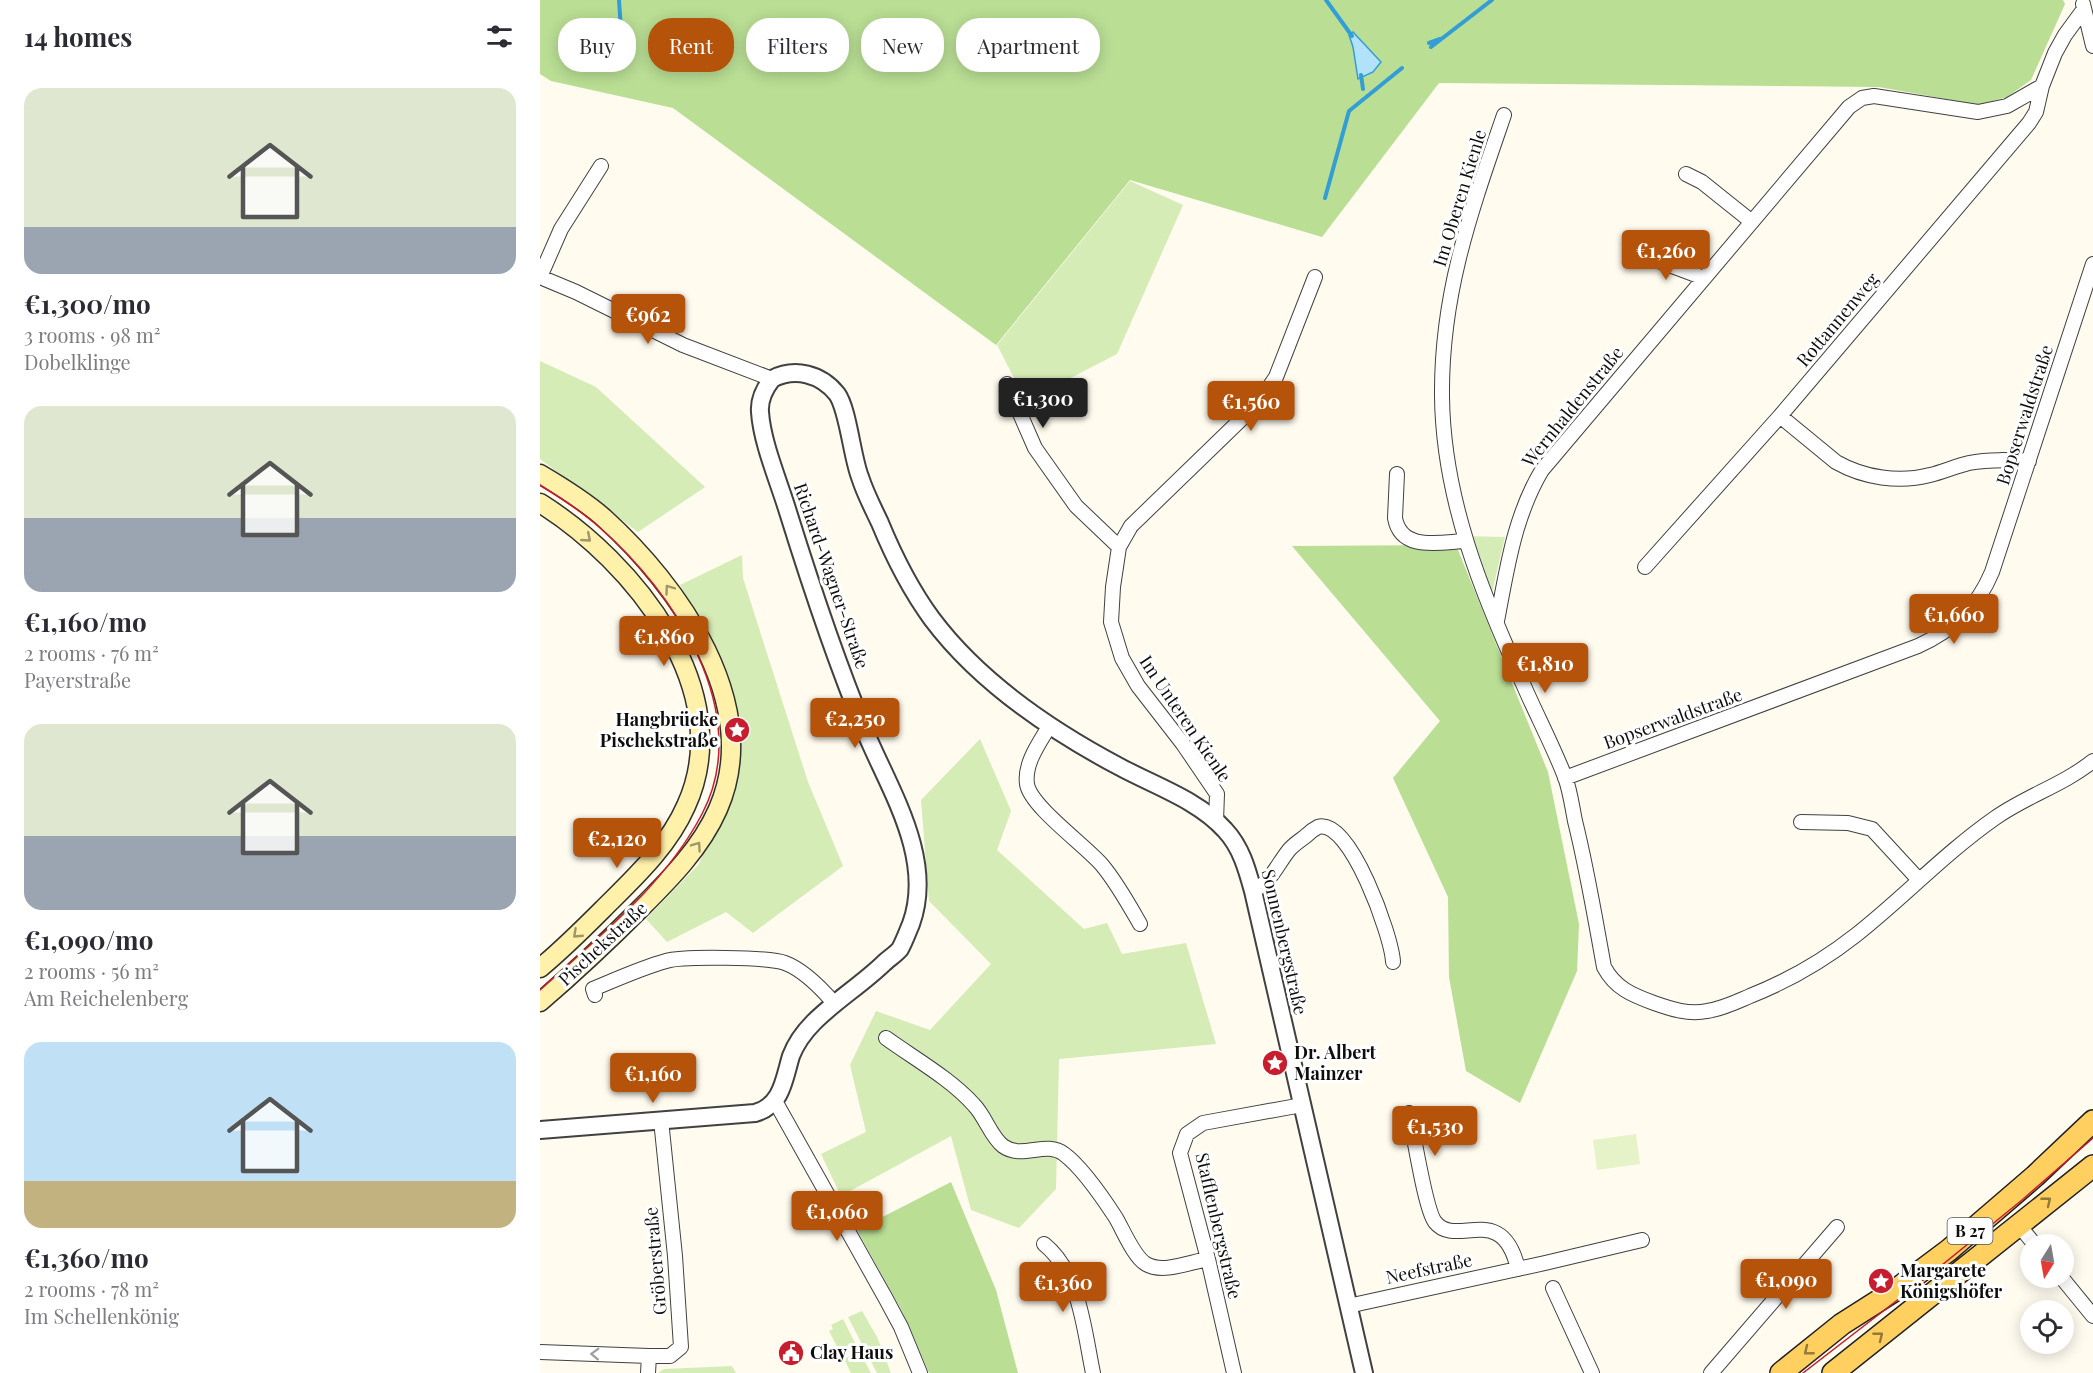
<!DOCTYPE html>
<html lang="en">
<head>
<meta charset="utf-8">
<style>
  :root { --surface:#fff; --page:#f2f2f3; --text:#2b2b33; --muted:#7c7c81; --accent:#b45309 }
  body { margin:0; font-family:"Playfair Display",serif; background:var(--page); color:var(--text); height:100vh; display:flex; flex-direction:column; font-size:22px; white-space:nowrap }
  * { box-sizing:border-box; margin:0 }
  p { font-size:20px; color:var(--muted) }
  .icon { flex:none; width:33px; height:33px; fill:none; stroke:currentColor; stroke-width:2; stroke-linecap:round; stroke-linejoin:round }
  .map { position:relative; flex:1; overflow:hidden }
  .panel { display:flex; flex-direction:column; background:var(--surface); width:540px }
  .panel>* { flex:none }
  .banner { position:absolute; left:18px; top:18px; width:570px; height:54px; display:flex; gap:12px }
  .needle { width:39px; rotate:191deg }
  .fabs { position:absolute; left:1480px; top:1234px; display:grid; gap:12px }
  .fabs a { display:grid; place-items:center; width:54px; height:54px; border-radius:50%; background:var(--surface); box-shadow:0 3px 15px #0003; font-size:30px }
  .price { position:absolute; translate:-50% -51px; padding:0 14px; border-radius:6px; background:var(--accent); color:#fff; font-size:20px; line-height:39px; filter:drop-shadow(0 2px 3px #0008) }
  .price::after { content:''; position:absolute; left:50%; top:36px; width:18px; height:14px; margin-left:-9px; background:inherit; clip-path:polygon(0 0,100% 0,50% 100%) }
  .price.selected { background:#222; color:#fff }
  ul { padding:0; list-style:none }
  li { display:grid; align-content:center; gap:12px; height:318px; padding:0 24px }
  li span { display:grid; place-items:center; height:186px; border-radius:18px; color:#555 }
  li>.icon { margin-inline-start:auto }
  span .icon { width:108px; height:108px; fill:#fffc; stroke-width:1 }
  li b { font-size:26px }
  h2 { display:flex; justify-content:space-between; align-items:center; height:72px; padding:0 24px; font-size:26px }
  .pill { padding:0 21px; border-radius:24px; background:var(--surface); box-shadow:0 3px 15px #0003; font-size:21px; line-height:54px }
  .pill.selected { background:var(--accent); color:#fff }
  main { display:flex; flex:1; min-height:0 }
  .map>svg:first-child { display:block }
  .green { fill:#d5ecb6 }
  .forest { fill:#b9de94 }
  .pitch { fill:#e6f3c9 }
  .water { fill:#b1e2fa; stroke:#339dd5; stroke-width:1.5 }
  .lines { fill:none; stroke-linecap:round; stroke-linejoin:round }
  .stream { stroke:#339dd5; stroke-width:4 }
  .minor-casing { stroke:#414141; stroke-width:16 }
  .tertiary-casing { stroke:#414141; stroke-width:20 }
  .secondary-casing { stroke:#303030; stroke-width:21 }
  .primary-casing { stroke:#1f1f1f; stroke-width:24 }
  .minor { stroke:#fff; stroke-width:14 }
  .tertiary { stroke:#fff; stroke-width:16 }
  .secondary { stroke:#fff1aa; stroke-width:18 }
  .primary { stroke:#ffd05f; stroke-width:21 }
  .tram { stroke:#c71d2e; stroke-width:1.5 }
  .oneway { stroke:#9f966c }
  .oneway2 { stroke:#93793b }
  .oneway3 { stroke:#9f9f9f }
  .labels { text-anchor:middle; stroke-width:6; stroke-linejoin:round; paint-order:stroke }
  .shield { fill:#fff; stroke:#565656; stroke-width:1.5 }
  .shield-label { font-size:16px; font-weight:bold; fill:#0e0e0e }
  .street-label { font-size:18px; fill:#0e0e0e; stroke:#fff }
  .poi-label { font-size:18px; font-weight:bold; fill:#0e0e0e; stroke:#fff; text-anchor:start }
</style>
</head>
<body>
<main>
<section class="panel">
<h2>14 homes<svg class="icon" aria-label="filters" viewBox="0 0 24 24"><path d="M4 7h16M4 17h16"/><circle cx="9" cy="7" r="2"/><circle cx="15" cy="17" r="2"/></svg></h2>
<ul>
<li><span style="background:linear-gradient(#dfe7d0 75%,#9aa5b1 0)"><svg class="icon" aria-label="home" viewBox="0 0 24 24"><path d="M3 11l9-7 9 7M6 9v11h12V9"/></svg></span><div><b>€1,300/mo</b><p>3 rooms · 98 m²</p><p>Dobelklinge</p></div></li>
<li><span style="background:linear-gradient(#dfe7d0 60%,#9aa5b1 0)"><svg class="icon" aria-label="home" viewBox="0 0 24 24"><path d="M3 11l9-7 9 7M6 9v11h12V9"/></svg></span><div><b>€1,160/mo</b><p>2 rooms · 76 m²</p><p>Payerstraße</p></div></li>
<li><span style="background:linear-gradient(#dfe7d0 60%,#9aa5b1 0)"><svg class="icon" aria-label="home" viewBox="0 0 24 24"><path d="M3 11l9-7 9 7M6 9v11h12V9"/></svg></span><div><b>€1,090/mo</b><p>2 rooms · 56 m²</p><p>Am Reichelenberg</p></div></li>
<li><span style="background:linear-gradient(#bfe0f5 75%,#c2b280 0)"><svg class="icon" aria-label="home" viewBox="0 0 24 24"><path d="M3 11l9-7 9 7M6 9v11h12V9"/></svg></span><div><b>€1,360/mo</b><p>2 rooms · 78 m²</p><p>Im Schellenkönig</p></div></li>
</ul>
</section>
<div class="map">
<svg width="1553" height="1373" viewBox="0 0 1553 1373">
  <rect width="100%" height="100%" fill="#fffbef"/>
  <!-- green -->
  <path class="green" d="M590,181L643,205L577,354L486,401L457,345Z
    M0,361L56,387L165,487L98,532L0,459Z
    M923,536L965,537L950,601Z
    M202,555L203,578L268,782L303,866L213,933L186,912L127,942L106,919L158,865L195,793L200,741L185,670L140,585Z
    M440,739L471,811L457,850L544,929L567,923L582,954L646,943L676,1044L519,1059L516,1189L479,1228L431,1210L411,1136L301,1196L281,1154L326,1132L310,1065L336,1011L390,1030L451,964L389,901L381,800Z
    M322,1311L337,1337L351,1373H337L308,1317Z
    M303,1319L317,1347L302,1356L289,1331L293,1329L291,1325Z
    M319,1351L331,1373H311L304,1359Z
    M192,1366L196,1373H118L124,1369Z"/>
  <!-- forest -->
  <path class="forest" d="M0,0H1523L1525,4L1491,80L1467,97L1439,105L1339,87L899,83L782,237L590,180L456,345L133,108L11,81L0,74Z
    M916,545L1008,772L1039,924L1037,971L980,1103L926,1071L909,977L908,897L853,778L900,721L752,546Z
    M411,1182L456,1290L478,1373H389L362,1311L317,1230Z"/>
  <!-- pitch -->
  <path class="pitch" d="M1096,1134L1100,1164L1057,1170L1053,1140Z"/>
  <!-- water -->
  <path class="water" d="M813,32L841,62L833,72L818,79L813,47L809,35Z"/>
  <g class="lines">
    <!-- stream -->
    <path class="stream" d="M79,0L83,60
      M786,0L812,36
      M889,43L900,39
      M891,47L952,0
      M821,75L823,89
      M785,198L809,111L862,68"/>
    <!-- minor casing -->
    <g class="minor-casing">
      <path id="minor" d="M1543,4L1553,46
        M964,115C931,211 901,293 902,396C903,499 942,594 984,686C997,716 1013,746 1025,777C1030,790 1032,806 1035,821C1047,869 1055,918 1064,967C1075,988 1092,995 1114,1003C1131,1009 1149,1015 1167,1011C1182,1009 1196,1002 1210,996C1248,981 1283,961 1316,935C1363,898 1405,853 1455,818C1486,796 1523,785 1553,761
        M1146,174L1162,182L1212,222
        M1100,254L1164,278
        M0,277L36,292L143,345L232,379
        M0,277L21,229L61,166
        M467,384L495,448L536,506L579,547
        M1240,416L1296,462C1324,478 1359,483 1390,475C1403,472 1416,466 1429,463C1449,459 1470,460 1489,461
        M857,474L855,518C861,552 900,542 926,541
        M1105,567L1240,416L1489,123L1496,112L1502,86
        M957,621C967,569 974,517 1002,470L1309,107L1322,98L1334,96L1438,112L1467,106L1502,86L1515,53L1525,35L1544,9
        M510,725C500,742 484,763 487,784C490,806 546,846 562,865C577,883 588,903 600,924
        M1025,778L1378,646C1413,630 1437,608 1452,572L1553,264
        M676,821L677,794L643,744L598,686L582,658L571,622L573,587L579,547L591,526L719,402L736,377L775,277
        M1261,822L1308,823L1332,829L1379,880
        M713,891C731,882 737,865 749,850C754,844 761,840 767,835C770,832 774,829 778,827C810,817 852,937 853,962
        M55,995L53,989C77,979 101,968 126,961C142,956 229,957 245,963C264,970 281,988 294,1003
        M346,1038C375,1059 411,1079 434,1105C445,1116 451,1137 463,1146C482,1160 506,1140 524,1154C543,1168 563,1198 576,1218C583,1230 594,1257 606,1264C623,1274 650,1262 668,1259
        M235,1101L346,1299L361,1327L380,1373
        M869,1113C874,1134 885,1209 895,1222C916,1249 962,1200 978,1269
        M1478,1224L1495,1245
        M504,1244C540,1273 544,1330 553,1373
        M1522,1278L1553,1316
        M1013,1288L1052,1373
        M808,1306L1005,1263L1102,1240
        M0,1352L109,1356
        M108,1373L109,1356H130L141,1347L135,1256L121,1120
        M694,1373L668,1259L640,1153L647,1134L663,1123L762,1105
        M1171,1373L1297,1227"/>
    </g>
    <!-- tertiary casing -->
    <g class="tertiary-casing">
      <path id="tertiary" d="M0,1130L215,1113C242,1106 244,1079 251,1056C256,1043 264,1032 274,1022C295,1001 321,985 343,964C348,959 356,954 360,949C364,942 368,931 371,924C395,858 349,789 325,731C295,659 271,586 248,512C239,482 222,443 220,412C219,400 225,388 232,379C255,367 281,374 297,394C308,409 312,457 320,477C325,493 333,508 340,523C354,557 370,589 392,619C440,683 510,730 580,767C615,786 658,800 685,830C701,847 707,869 713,891L824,1373"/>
    </g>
    <!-- secondary casing -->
    <g class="secondary-casing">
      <path id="secondary" d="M0,474C22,487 45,501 64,518C138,585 224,704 178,809C161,848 130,879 100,909C68,941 35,972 0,1002
        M0,503C93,561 199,691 146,806C128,847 94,878 63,909C43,929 22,950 0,968"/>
    </g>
    <!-- primary casing -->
    <g class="primary-casing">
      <path id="primary" d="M1241,1373L1302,1324L1357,1289L1409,1250L1495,1176L1553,1121
        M1293,1373L1553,1166"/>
    </g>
    <!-- minor -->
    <use href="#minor" class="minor"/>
    <!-- tertiary -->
    <use href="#tertiary" class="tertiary"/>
    <!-- secondary -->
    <use href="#secondary" class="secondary"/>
    <!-- primary -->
    <use href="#primary" class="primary"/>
    <!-- tram -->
    <path class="tram" d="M0,485C21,498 41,511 59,527C134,592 215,713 162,814C125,885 58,937 0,990
      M1263,1373L1391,1274L1482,1200L1553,1138"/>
  </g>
  <!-- one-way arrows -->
  <defs><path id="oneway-chevron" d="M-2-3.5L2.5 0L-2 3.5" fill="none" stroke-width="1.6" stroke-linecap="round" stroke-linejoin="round" transform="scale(1.5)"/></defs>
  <g class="oneway">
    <use href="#oneway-chevron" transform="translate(47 538) rotate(41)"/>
    <use href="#oneway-chevron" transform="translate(129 589) rotate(-126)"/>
    <use href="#oneway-chevron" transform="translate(157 846) rotate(-55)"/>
    <use href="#oneway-chevron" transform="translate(37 934) rotate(137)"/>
  </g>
  <g class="oneway2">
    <use href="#oneway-chevron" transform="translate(1507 1201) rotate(-39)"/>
    <use href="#oneway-chevron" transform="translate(1339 1336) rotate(-39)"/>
    <use href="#oneway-chevron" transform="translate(1268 1351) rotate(141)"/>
  </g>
  <use class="oneway3" href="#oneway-chevron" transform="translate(55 1354) rotate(-178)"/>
  <!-- icons -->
  <defs>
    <g id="sight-disc" transform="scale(1.35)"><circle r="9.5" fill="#c71d2e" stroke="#fff"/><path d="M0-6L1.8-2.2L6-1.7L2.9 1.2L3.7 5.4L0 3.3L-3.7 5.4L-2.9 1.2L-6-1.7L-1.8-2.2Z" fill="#fff"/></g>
    <g id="civic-disc" transform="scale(1.35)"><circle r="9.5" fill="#c71d2e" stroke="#fff"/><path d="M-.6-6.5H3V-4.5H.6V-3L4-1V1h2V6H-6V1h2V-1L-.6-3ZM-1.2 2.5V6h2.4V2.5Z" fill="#fff"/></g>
  </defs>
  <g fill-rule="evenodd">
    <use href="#sight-disc" x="197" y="730"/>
    <use href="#sight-disc" x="735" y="1063"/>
    <use href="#sight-disc" x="1341" y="1281"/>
    <use href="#civic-disc" x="251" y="1353"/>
  </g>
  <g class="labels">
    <!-- shield labels -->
    <rect class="shield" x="1407.5" y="1218" width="45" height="26" rx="4.5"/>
    <g class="shield-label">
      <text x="1430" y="1237">B 27</text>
    </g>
    <!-- street labels -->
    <g class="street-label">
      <text transform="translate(920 198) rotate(-73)" y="6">Im Oberen Kienle</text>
      <text transform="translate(1298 320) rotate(-50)" y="6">Rottannenweg</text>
      <text transform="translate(1033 407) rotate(-51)" y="6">Wernhaldenstraße</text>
      <text transform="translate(1485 415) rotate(-72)" y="6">Bopserwaldstraße</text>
      <text transform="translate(291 576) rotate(71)" y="6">Richard-Wagner-Straße</text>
      <text transform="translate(645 719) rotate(56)" y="6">Im Unteren Kienle</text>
      <text transform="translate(1133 719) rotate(-20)" y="6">Bopserwaldstraße</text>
      <text transform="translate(744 942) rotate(77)" y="6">Sonnenbergstraße</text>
      <text transform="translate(63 944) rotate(-43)" y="6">Pischekstraße</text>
      <text transform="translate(678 1226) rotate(77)" y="6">Stafflenbergstraße</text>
      <text transform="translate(116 1261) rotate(-95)" y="6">Gröberstraße</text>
      <text transform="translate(889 1269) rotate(-12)" y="6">Neefstraße</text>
    </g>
    <!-- poi labels -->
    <g class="poi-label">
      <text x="178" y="726" text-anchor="end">Hangbrücke<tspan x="178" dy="21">Pischekstraße</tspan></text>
      <text x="754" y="1059">Dr. Albert<tspan x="754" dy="21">Mainzer</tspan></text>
      <text x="1360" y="1277">Margarete<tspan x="1360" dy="21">Königshöfer</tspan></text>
      <text x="270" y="1359">Clay Haus</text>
    </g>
  </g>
</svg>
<div class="fabs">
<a><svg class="needle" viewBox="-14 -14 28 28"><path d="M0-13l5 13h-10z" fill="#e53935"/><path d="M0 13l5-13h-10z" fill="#7c7c81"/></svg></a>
<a><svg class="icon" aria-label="locate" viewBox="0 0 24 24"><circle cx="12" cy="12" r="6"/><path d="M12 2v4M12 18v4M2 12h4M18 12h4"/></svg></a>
</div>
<b class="price" style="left:1126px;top:281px">€1,260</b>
<b class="price" style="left:108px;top:345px">€962</b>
<b class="price selected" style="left:503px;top:429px">€1,300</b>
<b class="price" style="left:711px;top:432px">€1,560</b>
<b class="price" style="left:1414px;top:645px">€1,660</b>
<b class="price" style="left:124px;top:667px">€1,860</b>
<b class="price" style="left:1005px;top:694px">€1,810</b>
<b class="price" style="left:315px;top:749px">€2,250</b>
<b class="price" style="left:77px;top:869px">€2,120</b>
<b class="price" style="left:113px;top:1104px">€1,160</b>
<b class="price" style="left:895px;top:1157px">€1,530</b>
<b class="price" style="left:297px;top:1242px">€1,060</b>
<b class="price" style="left:1246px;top:1310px">€1,090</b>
<b class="price" style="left:523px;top:1313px">€1,360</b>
<div class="banner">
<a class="pill">Buy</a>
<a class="pill selected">Rent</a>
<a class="pill">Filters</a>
<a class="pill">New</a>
<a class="pill">Apartment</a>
</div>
</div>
</main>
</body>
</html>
